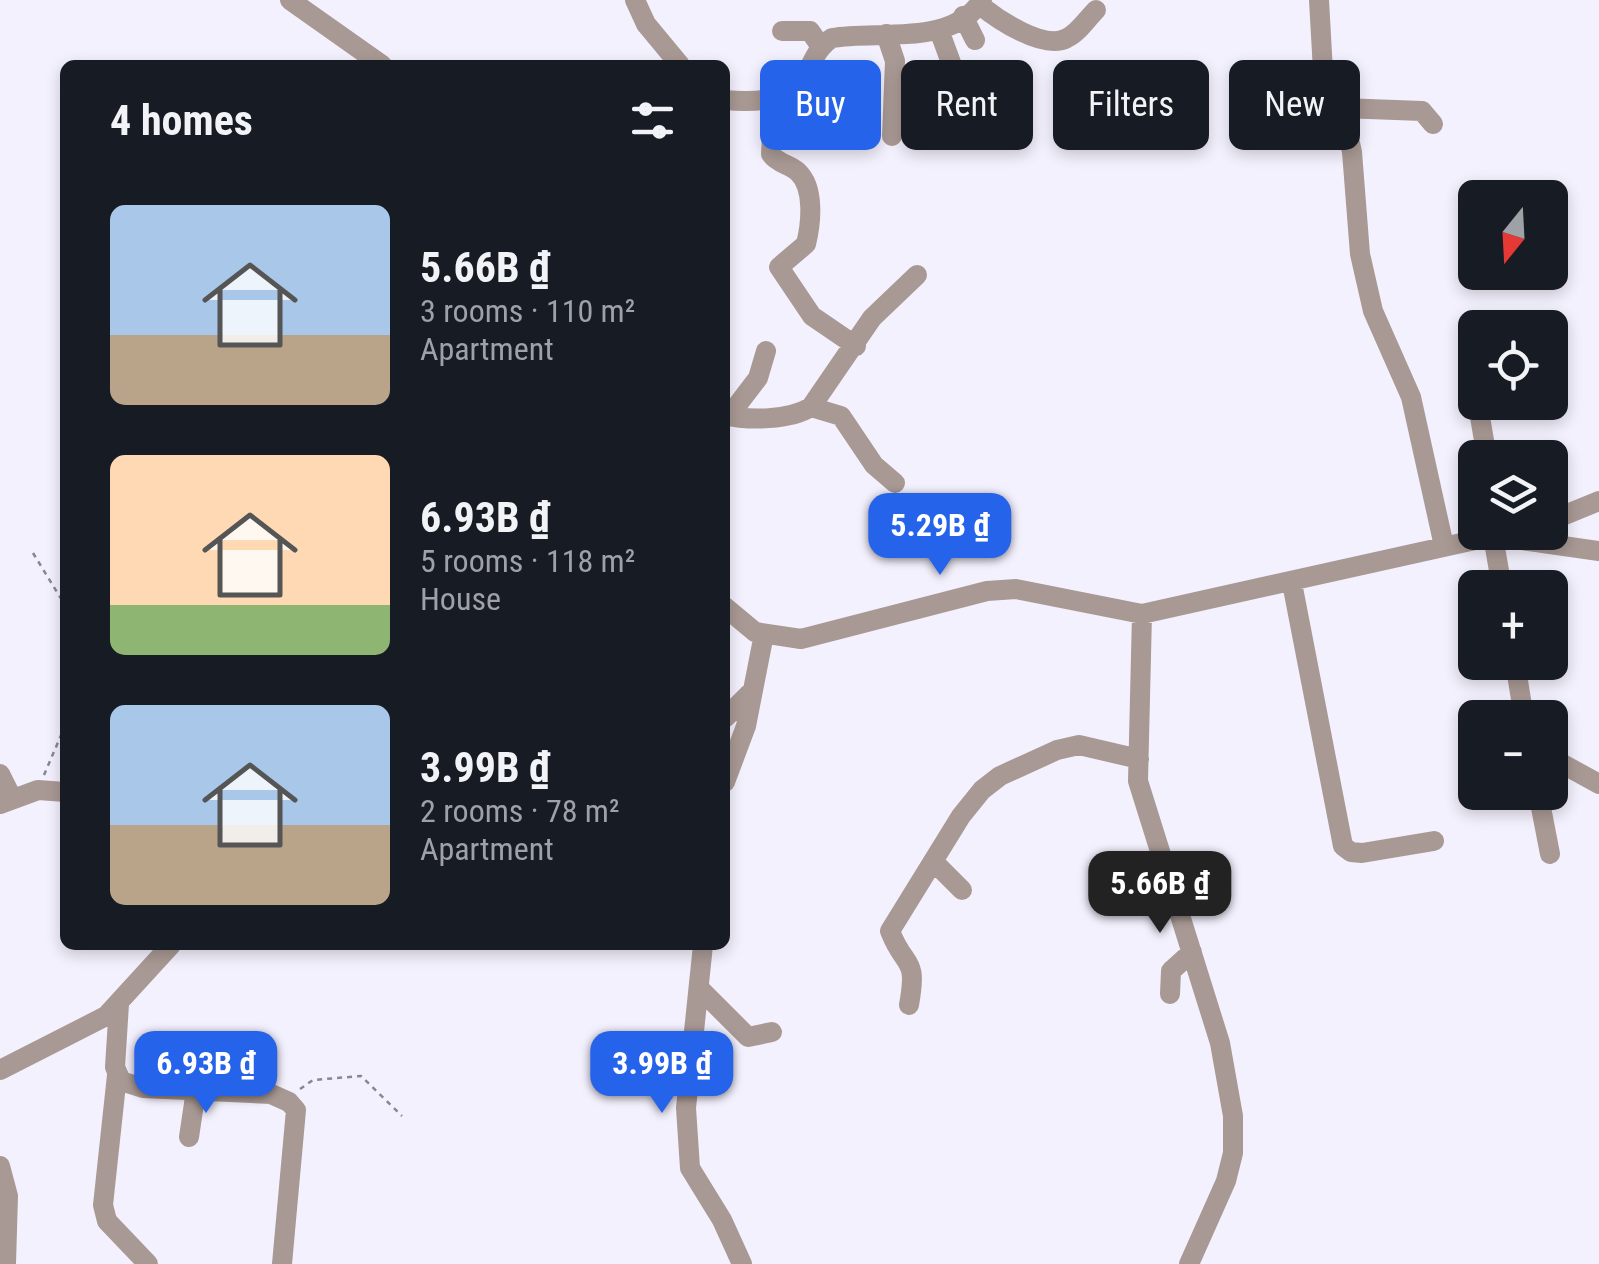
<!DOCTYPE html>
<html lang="en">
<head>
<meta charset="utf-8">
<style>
  :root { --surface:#171b24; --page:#242831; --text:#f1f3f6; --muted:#9ea1a6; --accent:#2563eb }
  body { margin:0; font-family:"Roboto Condensed",sans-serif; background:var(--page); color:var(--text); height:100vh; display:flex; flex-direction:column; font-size:38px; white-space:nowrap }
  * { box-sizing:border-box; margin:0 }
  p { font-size:32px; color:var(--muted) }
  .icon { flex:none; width:55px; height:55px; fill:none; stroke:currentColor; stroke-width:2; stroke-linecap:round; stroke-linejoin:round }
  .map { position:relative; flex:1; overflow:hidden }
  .panel { position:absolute; left:60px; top:60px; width:670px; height:890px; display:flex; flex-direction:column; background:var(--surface); border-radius:15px; box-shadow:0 5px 15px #0003 }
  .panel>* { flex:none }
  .hud { position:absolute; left:760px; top:60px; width:688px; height:90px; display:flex; gap:20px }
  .needle { width:65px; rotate:198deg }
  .fabs { position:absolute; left:1458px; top:180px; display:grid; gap:20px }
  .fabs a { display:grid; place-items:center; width:110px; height:110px; border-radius:15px; background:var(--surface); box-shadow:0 5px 15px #0003; font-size:50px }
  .price { position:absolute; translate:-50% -85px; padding:0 22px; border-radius:20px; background:var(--accent); color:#fff; font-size:32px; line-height:65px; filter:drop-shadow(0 2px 5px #0008) }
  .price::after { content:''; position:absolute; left:50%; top:60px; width:30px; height:22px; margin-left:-15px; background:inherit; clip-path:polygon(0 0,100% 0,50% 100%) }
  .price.active { background:#222; color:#fff }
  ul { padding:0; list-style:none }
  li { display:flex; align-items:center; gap:30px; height:250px; padding:0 50px }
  li span { display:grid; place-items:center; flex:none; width:280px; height:200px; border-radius:15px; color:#555 }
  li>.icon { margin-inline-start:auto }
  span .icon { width:120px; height:120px; fill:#fffc; stroke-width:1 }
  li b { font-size:42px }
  h2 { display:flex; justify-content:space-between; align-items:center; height:120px; padding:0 50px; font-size:42px }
  .chip { padding:0 35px; border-radius:15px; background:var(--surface); box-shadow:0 5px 15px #0003; font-size:35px; line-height:90px }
  .chip.active { background:var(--accent); color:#fff }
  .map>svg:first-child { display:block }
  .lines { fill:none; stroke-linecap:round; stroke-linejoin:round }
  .path { stroke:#898693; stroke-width:2.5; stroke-dasharray:5 5; stroke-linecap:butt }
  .minor { stroke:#a99994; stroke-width:20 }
</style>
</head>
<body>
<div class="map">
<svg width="1599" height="1264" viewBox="0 0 1599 1264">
  <rect width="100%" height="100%" fill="#f4f1fe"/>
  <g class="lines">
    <!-- path -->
    <path class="path" d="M33,553L65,605
      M44,775L65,726
      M300,1089L313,1080L361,1076L402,1116"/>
    <!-- minor -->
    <path class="minor" d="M290,0L382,65
      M635,0L646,24L680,65
      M1319,0L1323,71L1342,108L1352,152L1360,254L1373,311L1411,397L1444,546
      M980,5C997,19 1044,51 1067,38C1078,33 1087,19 1096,10
      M963,16L975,40
      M782,31H810L821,47
      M886,34L895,61L892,136
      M791,91L799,101L839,126
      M774,99L771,154C778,164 789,164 798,172C815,188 811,224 806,244L779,267L812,316L856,346
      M725,100C759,103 789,102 808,70C815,57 819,46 832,38C878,30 952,47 982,0
      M1342,108L1422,111L1433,124
      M934,118L957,79L939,30
      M811,407L841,416L874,465L895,483
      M725,415C749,421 790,420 811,407L872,318L917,275
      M729,416L758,378L766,351
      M1480,417L1487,458
      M1550,521L1599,501
      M1493,536L1502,588
      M1292,583L1343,846L1351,852L1362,853L1434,841
      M725,607L755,632L801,639L987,591L1016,589L1142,614L1493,536L1599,551
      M1142,614L1138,781L1220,1043L1233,1116V1153L1226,1181L1189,1264
      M1515,662L1524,718
      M725,718L752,691
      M1550,757L1599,784
      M0,774L12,798
      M725,782L746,726L764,634
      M1538,792L1550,854
      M0,804L38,790L65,792
      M934,862L962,890
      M703,945L686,1108L690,1168L722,1220L742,1264
      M701,990L748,1037L772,1032
      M1170,994L1171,971L1192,952
      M119,1004L115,1067L121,1081L143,1088L271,1094L289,1102L296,1110L282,1264
      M909,1005C918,955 905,970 890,931L961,816L982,790L1000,776L1057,750L1079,745L1139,759
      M0,1070L106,1016L171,945
      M117,1075L103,1205L107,1221L148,1264
      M189,1137L196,1090
      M0,1166L8,1196L6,1264"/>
  </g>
</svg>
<div class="fabs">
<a><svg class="needle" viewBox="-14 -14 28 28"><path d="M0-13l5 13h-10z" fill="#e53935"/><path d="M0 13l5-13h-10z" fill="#9ea1a6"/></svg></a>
<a><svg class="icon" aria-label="locate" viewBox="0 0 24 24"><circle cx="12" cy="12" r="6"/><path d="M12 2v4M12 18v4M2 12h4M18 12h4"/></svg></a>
<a><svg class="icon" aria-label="layers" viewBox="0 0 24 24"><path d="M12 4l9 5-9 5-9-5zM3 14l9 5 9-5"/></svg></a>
<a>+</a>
<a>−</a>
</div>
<b class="price" style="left:940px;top:578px">5.29B ₫</b>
<b class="price active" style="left:1160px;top:936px">5.66B ₫</b>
<b class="price" style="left:206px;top:1116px">6.93B ₫</b>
<b class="price" style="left:662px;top:1116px">3.99B ₫</b>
<div class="hud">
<a class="chip active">Buy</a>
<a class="chip">Rent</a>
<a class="chip">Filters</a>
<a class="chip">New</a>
</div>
<section class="panel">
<h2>4 homes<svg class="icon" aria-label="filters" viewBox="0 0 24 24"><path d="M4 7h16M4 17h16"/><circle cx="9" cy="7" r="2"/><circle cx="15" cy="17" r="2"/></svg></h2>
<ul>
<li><span style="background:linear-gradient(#a9c7e8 65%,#b9a48a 0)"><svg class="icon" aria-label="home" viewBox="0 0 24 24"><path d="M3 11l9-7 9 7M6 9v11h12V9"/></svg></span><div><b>5.66B ₫</b><p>3 rooms · 110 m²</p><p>Apartment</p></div></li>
<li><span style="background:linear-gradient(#ffd9b3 75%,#8fb573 0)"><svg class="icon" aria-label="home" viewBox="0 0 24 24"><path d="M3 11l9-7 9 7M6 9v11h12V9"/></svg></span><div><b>6.93B ₫</b><p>5 rooms · 118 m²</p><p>House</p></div></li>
<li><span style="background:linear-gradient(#a9c7e8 60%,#b9a48a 0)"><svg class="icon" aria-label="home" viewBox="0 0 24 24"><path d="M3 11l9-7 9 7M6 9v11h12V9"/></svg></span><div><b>3.99B ₫</b><p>2 rooms · 78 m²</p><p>Apartment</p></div></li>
</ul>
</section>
</div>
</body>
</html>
